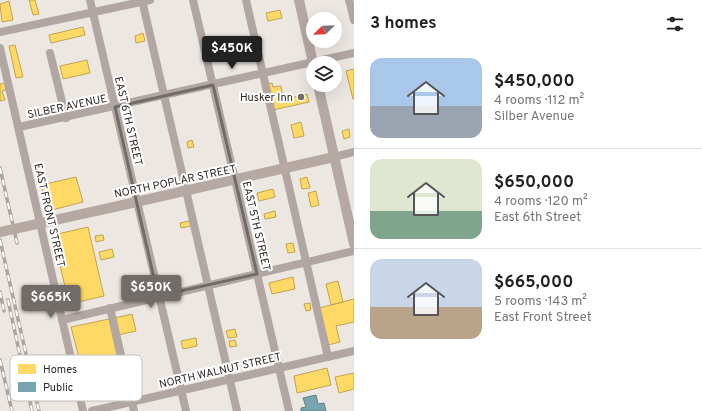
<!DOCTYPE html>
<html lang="en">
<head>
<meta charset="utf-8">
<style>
  :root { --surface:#fff; --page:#f6f6f6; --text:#222; --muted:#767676; --line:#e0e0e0; --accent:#716c68 }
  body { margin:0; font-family:Overpass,sans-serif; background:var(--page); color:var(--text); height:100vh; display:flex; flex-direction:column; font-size:15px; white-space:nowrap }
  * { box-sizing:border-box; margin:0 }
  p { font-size:13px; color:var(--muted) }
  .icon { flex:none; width:22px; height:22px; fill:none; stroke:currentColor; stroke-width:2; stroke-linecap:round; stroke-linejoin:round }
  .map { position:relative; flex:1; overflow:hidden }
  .details { display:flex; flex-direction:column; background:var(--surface); width:348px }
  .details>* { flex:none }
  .needle { width:26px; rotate:247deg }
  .fabs { position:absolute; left:306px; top:12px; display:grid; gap:8px }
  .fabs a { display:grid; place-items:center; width:36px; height:36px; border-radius:50%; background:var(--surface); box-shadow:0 4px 16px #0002; font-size:20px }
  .price { position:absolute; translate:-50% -34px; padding:0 9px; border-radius:4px; background:var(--accent); color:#fff; font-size:13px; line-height:26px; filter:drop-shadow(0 1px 2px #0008) }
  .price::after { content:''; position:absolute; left:50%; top:24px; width:12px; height:9px; margin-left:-6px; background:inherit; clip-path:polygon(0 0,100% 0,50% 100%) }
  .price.on { background:#222; color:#fff }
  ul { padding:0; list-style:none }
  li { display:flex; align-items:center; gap:12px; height:100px; padding:0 16px }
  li+li { border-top:1px solid var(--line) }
  li span { display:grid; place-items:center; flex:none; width:112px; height:80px; border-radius:12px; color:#555 }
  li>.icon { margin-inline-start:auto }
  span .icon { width:48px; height:48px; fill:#fffc; stroke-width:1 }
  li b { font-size:17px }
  h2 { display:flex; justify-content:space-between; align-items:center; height:48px; padding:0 16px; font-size:17px }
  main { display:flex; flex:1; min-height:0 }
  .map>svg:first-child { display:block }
  .homes { fill:#ffd966; stroke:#c0a453 }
  .public { fill:#76a5af; stroke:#608086 }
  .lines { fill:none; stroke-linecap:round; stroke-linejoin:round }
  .minor { stroke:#b2a6a2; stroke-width:8 }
  .major { stroke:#b6a8a2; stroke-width:10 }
  .rail-casing { stroke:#aca49f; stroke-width:3.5 }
  .rail { stroke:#fff; stroke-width:2; stroke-dasharray:6; stroke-linecap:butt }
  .major-bridge { stroke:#b6a8a2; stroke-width:10 }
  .marked { fill:none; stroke:#716c68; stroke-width:3; stroke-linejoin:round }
  .poi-dot { fill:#716c68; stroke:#fff; stroke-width:1.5 }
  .labels { text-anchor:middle; stroke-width:4; stroke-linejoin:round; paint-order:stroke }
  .poi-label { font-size:11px; fill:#2e2927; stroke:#fff; text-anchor:end }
  .street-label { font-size:11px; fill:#2e2927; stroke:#fff }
  .key { fill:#fff; stroke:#c0bfbe; stroke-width:1 }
  .key-label { font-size:11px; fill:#2e2927 }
</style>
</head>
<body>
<main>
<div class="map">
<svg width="354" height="411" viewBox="0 0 354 411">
  <rect width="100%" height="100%" fill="#ede7e2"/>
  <!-- homes -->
  <path class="homes" d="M29,0H35L39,14L33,15Z
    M9,1L13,20L2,22L0,4Z
    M280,10L282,18L268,21L266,13Z
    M83,27L85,35L51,43L49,35Z
    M143,33L145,41L136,43L135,36Z
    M15,45L23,77L16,78L9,46Z
    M87,60L90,73L63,79L60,66Z
    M354,69V99H353L346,71Z
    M5,83L6,90L2,91L5,100L0,101V84Z
    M272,83L273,87L281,86L282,93L277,94L279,101L307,94L309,102L273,110L267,84Z
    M301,122L304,136L294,138L291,125Z
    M349,129L350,137L344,139L342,131Z
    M192,140L194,147L188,148L187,142Z
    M76,177L83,202L48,211L41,185Z
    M307,177L310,188L302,189L300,179Z
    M273,189L275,197L259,201L257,193Z
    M316,191L319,205L311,207L308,193Z
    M275,211L276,217L265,219L264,214Z
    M189,221L191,226L181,228L180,223Z
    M88,227L104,296L69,304L53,235Z
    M103,235L104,240L96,242L95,236Z
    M293,243L295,252L288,253L286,244Z
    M112,249L114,257L101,260L99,252Z
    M293,277L295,289L272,294L269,283Z
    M338,281L343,302L331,305L326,284Z
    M354,299V322L336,326L340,342L328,345L319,308Z
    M310,303L311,310L306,311L304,304Z
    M132,314L136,331L118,335L114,318Z
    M109,319L125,391L90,400L71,327Z
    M235,329L237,337L228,338L226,331Z
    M196,338L197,346L183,349L181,341Z
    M235,340L237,346L230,347L229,341Z
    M327,368L331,385L297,393L294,376Z
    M354,373V389L339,393L335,377Z"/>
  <!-- public -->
  <path class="public" d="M316,395L318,404L324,403L326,411H301V408L306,407L303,398Z"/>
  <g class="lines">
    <!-- minor -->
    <path class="minor" d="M90,0L186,411
      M142,0L237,411
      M193,0L289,411
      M246,0L328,357
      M349,0L354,20
      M0,32L150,0
      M0,48L83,411
      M50,53L66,118
      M19,127L354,53
      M334,157L354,152
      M110,308L134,411
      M62,320L354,251
      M92,411L354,351"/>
    <!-- major -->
    <path class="major" d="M299,0L313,63
      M318,85L354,244
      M123,205L334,157"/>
    <!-- rail casing -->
    <g class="rail-casing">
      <path id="rail" d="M0,168L17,243
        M0,240L39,411
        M0,292L4,311
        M8,300L32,411
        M0,360L12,411"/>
    </g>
    <!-- rail -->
    <use href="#rail" class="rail"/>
    <!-- major-bridge -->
    <path class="major-bridge" d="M0,232L123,205"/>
  </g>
  <!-- marked area -->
  <path class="marked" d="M213,85L257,274L158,296L115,107Z"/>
  <!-- markers -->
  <circle class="poi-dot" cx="301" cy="97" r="4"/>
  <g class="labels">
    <!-- poi labels -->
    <g class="poi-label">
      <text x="293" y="101">Husker Inn</text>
    </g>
    <!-- street labels -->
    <g class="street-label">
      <text transform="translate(67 106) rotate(-12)" y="4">SILBER AVENUE</text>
      <text transform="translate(129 121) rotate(77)" y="4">EAST 6TH STREET</text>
      <text transform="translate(175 181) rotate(-12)" y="4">NORTH POPLAR STREET</text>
      <text transform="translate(50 215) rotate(77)" y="4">EAST FRONT STREET</text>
      <text transform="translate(257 226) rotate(77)" y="4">EAST 5TH STREET</text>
      <text transform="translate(220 370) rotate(-13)" y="4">NORTH WALNUT STREET</text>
    </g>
  </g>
  <!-- legend -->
  <rect x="10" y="355" width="132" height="46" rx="6" class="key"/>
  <rect x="18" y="364" width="18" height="10" fill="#ffd966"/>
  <rect x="18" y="382" width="18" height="10" fill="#76a5af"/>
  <g class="key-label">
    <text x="43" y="373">Homes</text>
    <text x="43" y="391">Public</text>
  </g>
</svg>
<div class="fabs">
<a><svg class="needle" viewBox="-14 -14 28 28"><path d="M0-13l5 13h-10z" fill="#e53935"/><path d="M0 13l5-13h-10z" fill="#767676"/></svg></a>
<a><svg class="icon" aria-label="layers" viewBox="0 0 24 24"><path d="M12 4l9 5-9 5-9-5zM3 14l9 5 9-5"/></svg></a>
</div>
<b class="price on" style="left:232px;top:70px">$450K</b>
<b class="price" style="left:151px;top:309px">$650K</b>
<b class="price" style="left:51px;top:319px">$665K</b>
</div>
<section class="details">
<h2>3 homes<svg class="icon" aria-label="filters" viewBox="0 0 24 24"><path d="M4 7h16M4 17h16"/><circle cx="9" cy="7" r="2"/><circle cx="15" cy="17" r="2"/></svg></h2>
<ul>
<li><span style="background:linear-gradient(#a9c7e8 60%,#9aa5b1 0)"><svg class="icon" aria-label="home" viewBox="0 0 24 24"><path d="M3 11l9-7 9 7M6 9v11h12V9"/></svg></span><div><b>$450,000</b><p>4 rooms · 112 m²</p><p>Silber Avenue</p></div></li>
<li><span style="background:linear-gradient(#dfe7d0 65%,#7fa58c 0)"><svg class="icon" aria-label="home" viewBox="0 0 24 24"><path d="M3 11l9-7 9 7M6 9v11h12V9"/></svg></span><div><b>$650,000</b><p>4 rooms · 120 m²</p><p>East 6th Street</p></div></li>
<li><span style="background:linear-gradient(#c9d6e8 60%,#b9a48a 0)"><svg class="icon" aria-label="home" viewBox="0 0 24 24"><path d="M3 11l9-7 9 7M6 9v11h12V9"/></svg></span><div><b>$665,000</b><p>5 rooms · 143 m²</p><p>East Front Street</p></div></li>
</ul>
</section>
</main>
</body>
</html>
